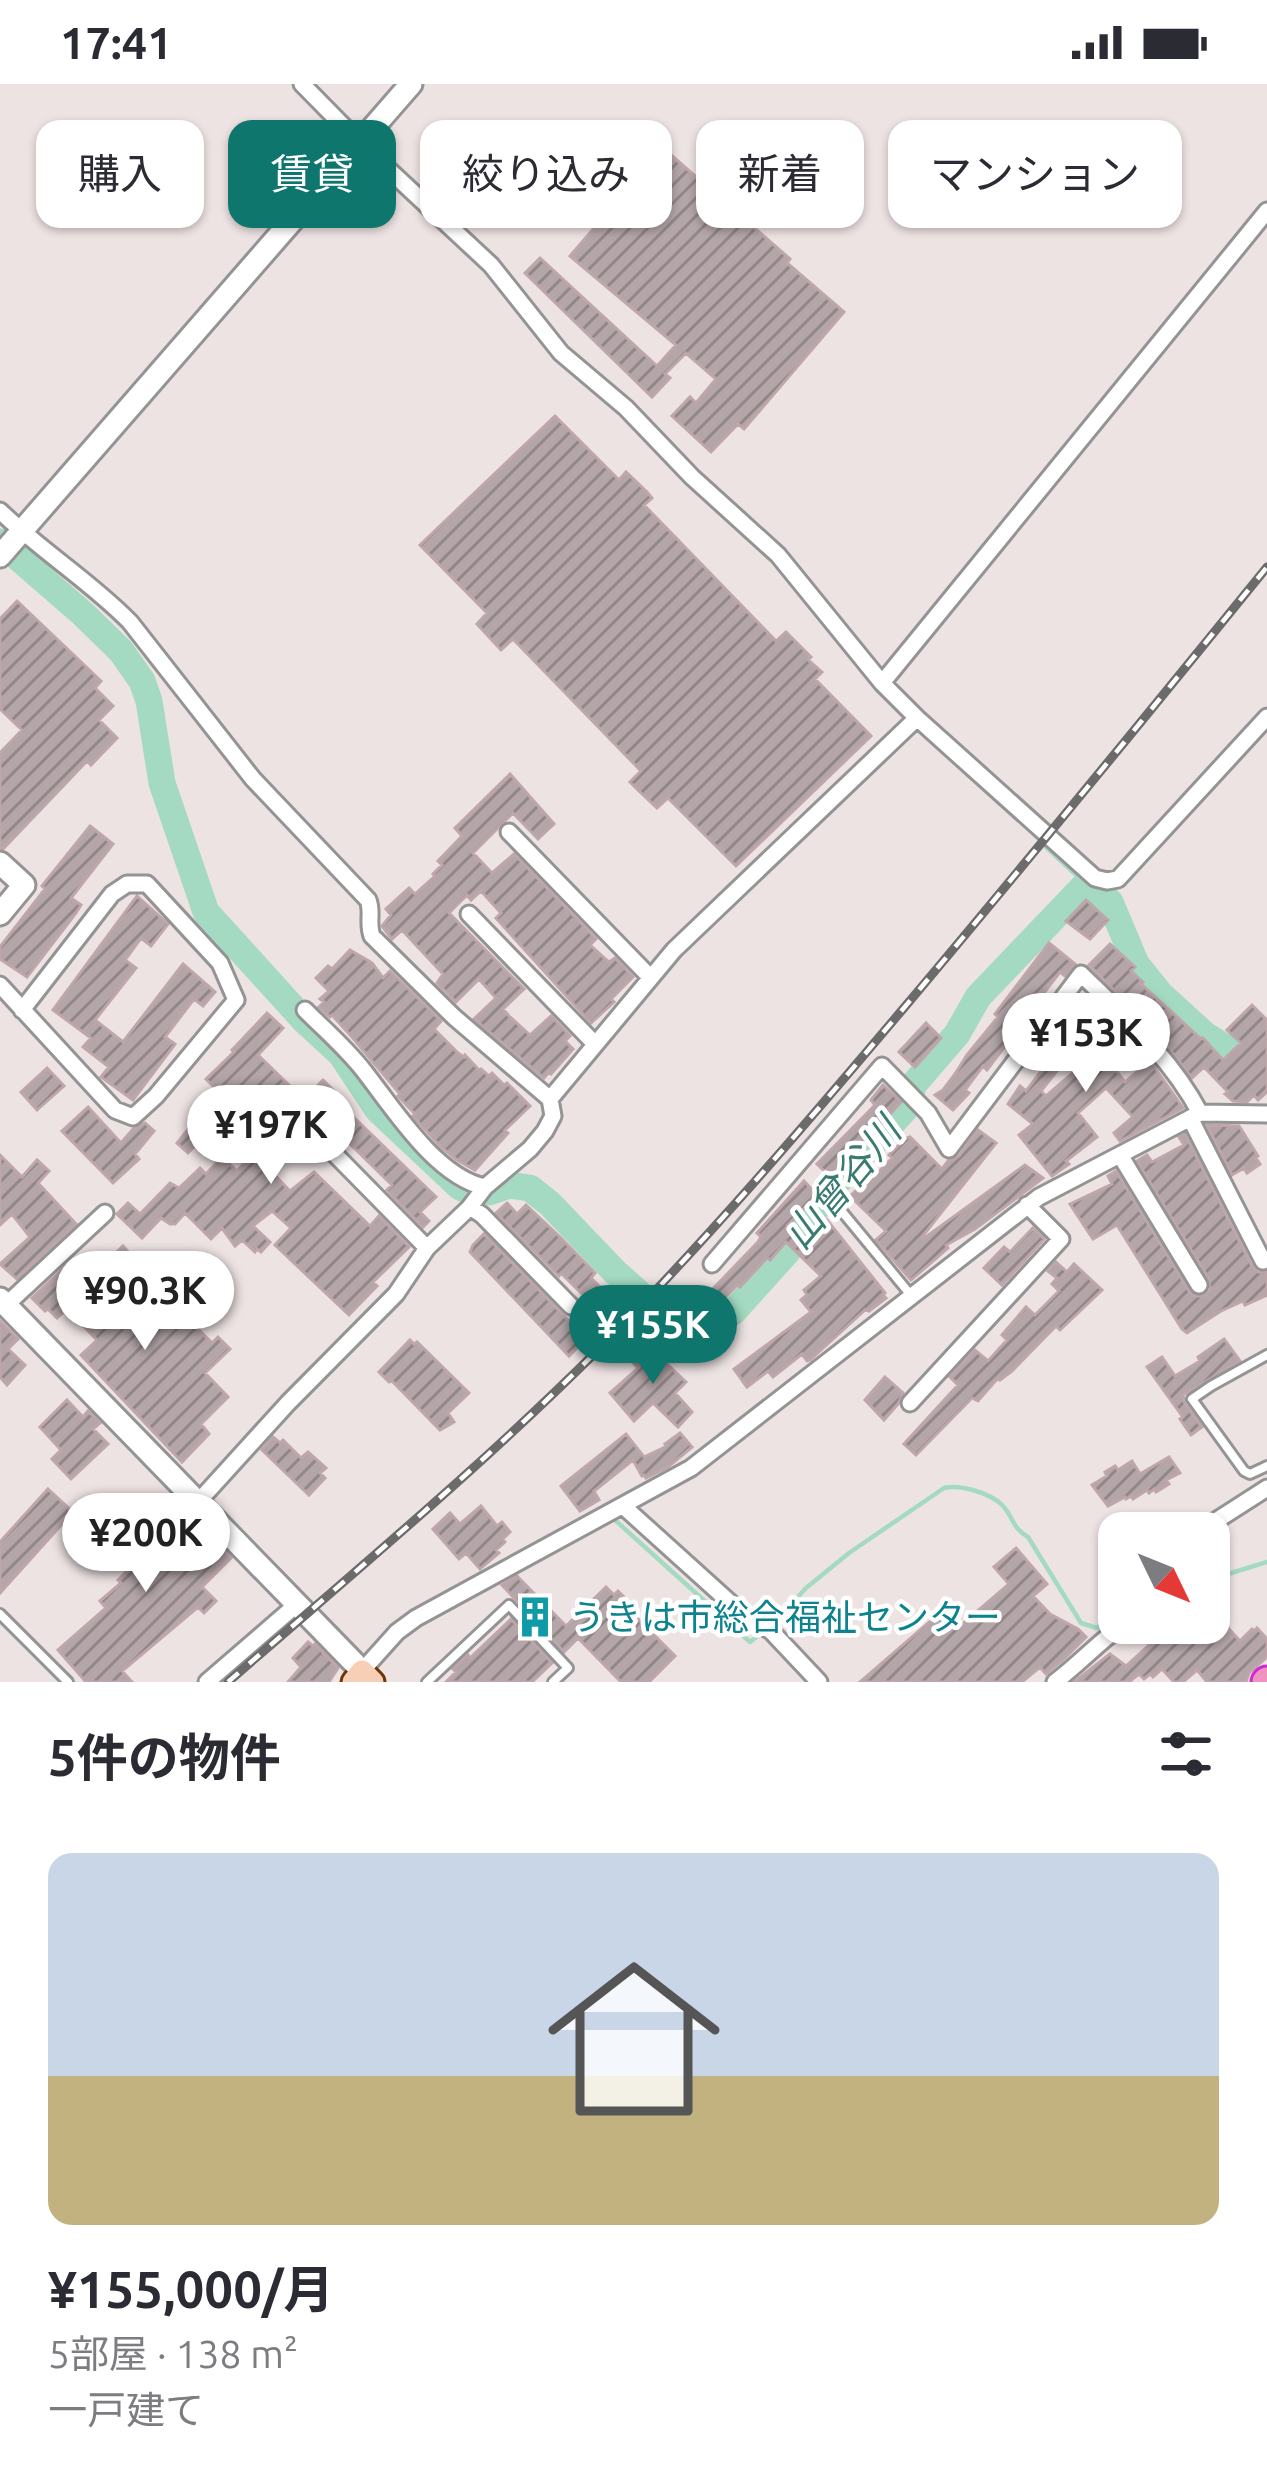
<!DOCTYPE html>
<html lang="ja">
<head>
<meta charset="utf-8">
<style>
  :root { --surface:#fff; --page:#f7f7f7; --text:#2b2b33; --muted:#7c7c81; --line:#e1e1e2; --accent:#0f766e }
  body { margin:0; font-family:Ubuntu,"Noto Sans JP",sans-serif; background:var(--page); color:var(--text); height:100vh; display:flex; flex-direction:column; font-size:45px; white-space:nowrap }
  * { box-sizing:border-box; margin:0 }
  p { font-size:39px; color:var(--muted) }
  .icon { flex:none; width:66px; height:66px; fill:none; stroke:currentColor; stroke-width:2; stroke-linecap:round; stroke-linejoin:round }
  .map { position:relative; height:1598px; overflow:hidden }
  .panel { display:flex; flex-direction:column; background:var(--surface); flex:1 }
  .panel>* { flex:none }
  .banner { position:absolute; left:36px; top:36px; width:1197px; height:108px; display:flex; gap:24px }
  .needle { width:78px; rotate:133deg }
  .fabs { position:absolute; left:1098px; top:1428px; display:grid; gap:24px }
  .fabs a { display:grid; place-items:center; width:132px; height:132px; border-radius:24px; background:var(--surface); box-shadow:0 3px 9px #0004; font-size:60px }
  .price { position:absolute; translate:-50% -102px; padding:0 27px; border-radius:42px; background:#fff; color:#222; font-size:39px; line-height:78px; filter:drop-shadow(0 3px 6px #0008) }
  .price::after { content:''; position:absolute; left:50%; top:72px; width:36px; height:27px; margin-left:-18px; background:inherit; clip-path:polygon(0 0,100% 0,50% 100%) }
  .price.active { background:var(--accent); color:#fff }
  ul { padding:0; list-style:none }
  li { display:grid; align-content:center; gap:24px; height:636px; padding:0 48px }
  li+li { border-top:3px solid var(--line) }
  li span { display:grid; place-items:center; height:372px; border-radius:24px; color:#555 }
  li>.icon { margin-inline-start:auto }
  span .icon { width:216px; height:216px; fill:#fffc; stroke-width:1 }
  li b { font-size:51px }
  h2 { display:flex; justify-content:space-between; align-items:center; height:144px; padding:0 48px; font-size:51px }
  .tag { padding:0 42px; border-radius:24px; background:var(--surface); box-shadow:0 3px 9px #0004; font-size:42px; line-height:108px }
  .tag.active { background:var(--accent); color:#fff }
  .status { display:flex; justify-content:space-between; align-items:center; height:84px; padding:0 60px; background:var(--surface); direction:ltr }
  .status svg { height:33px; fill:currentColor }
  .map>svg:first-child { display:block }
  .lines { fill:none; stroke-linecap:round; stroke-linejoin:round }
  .stream { stroke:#a4dac2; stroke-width:4.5 }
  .river { stroke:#a4dac2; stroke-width:27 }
  .building { fill:url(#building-hatch); stroke:#bfa6ab; stroke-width:3 }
  .service-casing { stroke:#949494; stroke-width:14 }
  .minor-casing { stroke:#949494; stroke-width:21 }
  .tertiary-casing { stroke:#949494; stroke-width:27 }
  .secondary-casing { stroke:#6f3508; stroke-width:27 }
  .trunk-casing { stroke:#d029d2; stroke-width:33 }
  .service { stroke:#fff; stroke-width:8 }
  .minor { stroke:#fff; stroke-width:15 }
  .tertiary { stroke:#fff; stroke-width:21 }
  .secondary { stroke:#f7cfb7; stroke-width:21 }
  .trunk { stroke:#ee94be; stroke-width:27 }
  .rail-casing { stroke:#6b6b6b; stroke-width:9 }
  .rail { stroke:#fff; stroke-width:4.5; stroke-dasharray:14; stroke-linecap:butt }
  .labels { text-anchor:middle; stroke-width:9; stroke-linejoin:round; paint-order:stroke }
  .culture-label { font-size:36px; fill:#0d838f; stroke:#fff; text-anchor:start }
  .water-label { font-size:39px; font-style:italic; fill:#3a7b70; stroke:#fff }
</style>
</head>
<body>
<div class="status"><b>17:41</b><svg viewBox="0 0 49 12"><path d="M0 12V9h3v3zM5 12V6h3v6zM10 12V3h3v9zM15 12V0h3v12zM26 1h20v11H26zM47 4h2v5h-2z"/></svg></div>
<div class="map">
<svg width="1267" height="1598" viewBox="0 0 1267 1598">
  <defs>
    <pattern id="building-hatch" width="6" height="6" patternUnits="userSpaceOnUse" patternTransform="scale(3)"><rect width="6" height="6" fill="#b3a5a8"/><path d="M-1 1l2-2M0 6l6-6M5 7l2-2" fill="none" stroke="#918688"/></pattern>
  </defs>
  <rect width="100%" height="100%" fill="#eee3e3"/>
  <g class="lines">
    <!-- stream -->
    <path class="stream" d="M1046,763L1086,800
      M616,1437L750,1558L764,1547
      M1209,1496L1267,1478
      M773,1540L806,1504L849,1469L944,1404C960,1400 990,1409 1002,1421C1014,1433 1011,1443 1028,1453L1081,1539L1097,1544L1119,1531"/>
    <!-- river -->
    <path class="river" d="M0,458L82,529L121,567L142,597L149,617L162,699L206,828L304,936L341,970L378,1026L460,1103L469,1107L489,1108L509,1101L530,1104L550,1120L615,1188L650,1219L716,1234L724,1233L733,1228L787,1168L827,1109L905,1025L914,1000L957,950L978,913L1086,800L1110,818L1136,880L1160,910L1205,951L1267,990"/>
  </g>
  <!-- building -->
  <path class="building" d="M663,64L790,175L787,179L844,228L744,345L738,340L711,368L672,332L690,313L696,319L716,295L686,269L665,290L670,294L652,313L525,189L540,174L657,282L676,261L570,172Z
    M555,332L619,396L626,388L647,408L652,414L644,421L776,557L786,548L811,573L808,576L822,588L815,595L871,652L736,782L668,714L657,724L640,708L630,698L641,687L513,555L501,566L477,540L487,529L420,461Z
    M17,517L101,597L95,604L113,622L99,636L117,654L91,681L87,677L3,765L0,764V669L22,646L0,625V535Z
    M510,690L554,740L538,755L513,729L473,769L492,789L514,770L596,855L590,861L609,878L615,874L633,893L611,915L614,918L591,939L496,834L501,829L481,807L471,816L467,811L449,829L524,905L503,925L509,932L530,951L551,932L570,952L565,957L573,965L551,990L549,988L544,994L474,935L496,914L479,895L456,918L437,899L443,890L402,846L392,855L382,842L391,831L386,825L409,804L415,810L435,792L433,790L442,781L438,777L462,752L455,744Z
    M90,742L113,760L71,814L81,821L76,829L27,893L0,875V863L45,805L42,802Z
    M137,812L168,840L151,862L141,854L125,876L136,884L95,936L123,958L183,880L215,908L203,922L194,915L165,953L175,960L133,1016L101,993L109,983L83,963L91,954L53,926Z
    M1086,816L1108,836L1090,855L1066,837Z
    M1049,859L1075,880L1065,892L1060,888L1037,918L1042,922L1031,937L1024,931L1006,954L1009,957L987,986L983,982L965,1006L969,1009L953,1026L935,1011L943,1006L955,990L967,971L998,933L995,930Z
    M1110,860L1135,883L1131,887L1143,898L1141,900L1200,954H1203L1223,976L1241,959L1227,946L1252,921L1267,936V1008L1258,1016L1254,1011L1247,1018L1233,1017L1225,1010L1228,1008L1204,983L1192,994L1155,947L1089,881Z
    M350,866L372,879L383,894L390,887L441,937L434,945L458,969L464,973L465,971L479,986L481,985L489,992L492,989L504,1001L507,999L530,1022L505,1046L508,1049L475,1086L457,1076L441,1063L413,1032L415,1030L398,1012L400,1010L351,952L332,931L330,933L319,923L324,918L320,915L329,907L316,894L328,882L332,885Z
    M1087,913L1101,926L1095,933L1098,935L1041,1007L1046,1012L1116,952L1127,965L1110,979L1125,998L1150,977L1183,1024L1120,1057L1114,1049L1133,1033L1106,1004L1078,1029L1097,1053L1066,1077L1069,1080L1052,1092L1019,1051L1033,1040L1008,1020L1020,1002L1026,1007L1049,977L1046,974L1052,966L1048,963L1062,946L1059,944Z
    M267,929L283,944L258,971L289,1001L264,1026L288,1050L262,1078L290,1107L314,1088L370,1142L379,1132L409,1163L373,1198L377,1202L349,1231L275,1161L291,1144L272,1127L253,1142L270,1158L261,1168L257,1165L255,1168L242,1156L235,1162L222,1144L211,1155L185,1129L175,1140H170L161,1134L142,1154L117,1130L128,1119L140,1130L170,1099L179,1104L200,1084L206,1090L222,1073L237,1087L260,1061L239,1040L216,1065L203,1053L188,1069L177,1059L212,1016L207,1012L215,1004L206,995L234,968L232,966Z
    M926,939L941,954L915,983L899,968Z
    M47,984L64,1002L37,1026L21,1008Z
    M323,996L344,1017L340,1020L436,1113L420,1128L429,1137L423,1143L387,1106L392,1101L304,1015Z
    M883,1001L901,1018L832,1094L817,1080L875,1021L871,1016Z
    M88,1023L121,1059L133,1045L145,1039L154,1047L135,1070L139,1075L113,1099L62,1047Z
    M1207,1041L1239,1042L1258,1072L1256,1074L1260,1080L1247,1089L1244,1084L1232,1091Z
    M978,1046L996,1059L922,1153L923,1155L1025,1081L1043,1094L975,1145L946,1161L948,1164L911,1196L876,1156L886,1147L850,1112L861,1102L863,1104L892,1074L889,1071L906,1054L910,1053L942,1085L948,1077L959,1072Z
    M1185,1050L1252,1182L1258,1188H1267V1211L1245,1221L1243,1217L1221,1227L1187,1249L1182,1245L1117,1141L1093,1155L1070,1120L1112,1100L1108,1092L1116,1087L1189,1207L1194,1212H1204L1210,1206L1209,1195L1137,1077L1147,1071L1152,1078L1184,1061L1179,1053Z
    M0,1071L22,1093L37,1076L49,1087L38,1099L76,1140L17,1195L0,1180L30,1153L12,1130L0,1141Z
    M804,1097L817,1111L787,1142L805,1157L827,1136L885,1209L883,1211L886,1214L869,1227L865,1226L810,1276L807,1277L802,1270L773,1293L768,1287L747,1303L734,1285L811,1228L801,1216L807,1211L804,1206L821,1192L786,1158L770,1176L767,1174L740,1203L737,1201L717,1222L706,1212L758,1158L761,1153L757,1149Z
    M507,1119L517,1130L526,1121L560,1153L595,1189L591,1194L611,1214L609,1216L616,1223L569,1272L470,1168L473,1161L484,1150L573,1241L591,1224L585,1218L588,1216L561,1189L559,1192L496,1129Z
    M1033,1144L1044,1155L1002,1201L984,1184L1004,1163L1010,1168Z
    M123,1162L137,1178L134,1181L135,1184L92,1223L110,1242L154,1200L212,1259L218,1253L230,1265L205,1289L228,1313L201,1340L209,1350L182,1378L81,1271L97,1256L67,1225L57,1234L48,1225L45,1227L32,1214L66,1182L85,1199Z
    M1056,1178L1067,1188L1074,1180L1102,1206L1060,1246L1056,1242L1012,1287L1000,1296L998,1294L978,1317L972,1314L916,1371L904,1360L958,1301L950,1293L975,1266L988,1277L1007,1256L1002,1251L1026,1223L1035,1231L1059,1207L1052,1200L1057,1194L1048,1187Z
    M0,1237L18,1255L8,1265L25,1281L7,1301L0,1293Z
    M678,1253L684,1259L666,1279L686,1298L675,1309L692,1328L678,1343L653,1319L634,1337L610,1309L638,1284L629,1274L639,1265L651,1277Z
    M1224,1255L1240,1277L1183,1311L1185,1320L1202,1343L1191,1351L1180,1335L1183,1333L1147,1283L1162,1273L1175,1292L1200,1277L1198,1273Z
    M410,1256L414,1260L417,1258L469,1309L448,1329L454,1338L440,1346L391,1296L389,1298L379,1288Z
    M885,1293L903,1309L898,1320L884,1336L865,1316Z
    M67,1316L83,1333L88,1327L100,1339L93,1345L108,1360L71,1395L52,1375L61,1366L40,1343Z
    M680,1349L692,1363L668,1383L646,1394L644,1391L642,1392L633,1376L594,1407L599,1416L580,1427L561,1402L626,1350L644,1373L667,1362L665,1360Z
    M273,1353L280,1359L283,1356L301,1374L308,1368L326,1384L320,1389L325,1394L309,1411L262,1366Z
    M1169,1373L1180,1389L1166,1396L1169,1400L1156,1408L1154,1405L1149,1409L1147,1406L1133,1415L1131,1412L1126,1415L1125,1413L1108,1422L1092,1401L1107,1392L1105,1388L1115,1382L1118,1386L1132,1377L1140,1390Z
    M48,1405L73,1428L0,1509V1458Z
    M116,1421L157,1455L186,1427L231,1474L202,1503L216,1517L204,1529L198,1523L122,1587L132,1598H86L58,1566L106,1524L100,1517L121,1499L118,1496L130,1484L107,1464L122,1449L106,1432Z
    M481,1422L497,1442L502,1438L510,1448L503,1455L505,1458L496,1466L499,1469L480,1485L466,1469L459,1475L433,1445L450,1429L460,1440Z
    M1016,1464L1047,1500L1033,1512L1050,1530L1078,1545L1086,1553L1065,1574L1046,1590L1040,1583L1022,1598H860L942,1527L958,1544L1009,1500L994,1483Z
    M517,1492L566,1542L606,1503L614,1511L618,1507L627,1516L623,1520L675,1572L649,1598H621L578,1554L564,1568L502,1501Z
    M511,1535L552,1579L532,1598H446L456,1588L453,1585L468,1571L470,1574Z
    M1204,1541L1219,1555L1229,1545L1240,1557L1252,1545L1254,1547L1257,1544L1267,1555V1573L1249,1589L1246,1598H1207L1197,1586L1183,1598H1174L1162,1585L1153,1593L1150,1590L1144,1595L1139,1590L1129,1598H1074L1110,1570L1126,1582L1168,1544L1180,1558Z
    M308,1558L313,1562L315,1560L338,1584L329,1598H288L301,1583L293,1574Z"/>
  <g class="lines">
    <!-- service casing -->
    <g class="service-casing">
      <path id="service" d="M839,1124L910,1210
        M1267,1271L1211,1302L1192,1315L1244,1387L1250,1390L1267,1382
        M0,1530L68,1598
        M427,1598L509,1521L568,1584L553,1598"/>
    </g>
    <!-- minor casing -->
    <g class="minor-casing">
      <path id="minor" d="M302,0L360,59L491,181L561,269L626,324L692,393L778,471L882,599L917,634L1095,794L1107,797L1118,795L1267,633
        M0,427C41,467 90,497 130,538L253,695L368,816C373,828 367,839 372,852L454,933L550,1015L553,1032L545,1047L530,1065L485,1103L469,1124L427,1164L396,1210L288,1319L198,1418
        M882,599L1267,127
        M509,748L650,893
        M469,830L595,960
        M0,901L115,1026L133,1033L156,1012L236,916L220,879L147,800H127L112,810L22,926
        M305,926C325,946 347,965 364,987C393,1024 436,1093 485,1103
        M550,1015L674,866L917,634
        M1190,1034L1263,1177
        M314,1049L427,1164
        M1120,1071L1199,1201
        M470,1123L482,1131L571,1222
        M712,1180L882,982L928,1029L949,1065L1081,890C1125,933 1171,974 1200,1029
        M6,1221L105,1129
        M910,1319L1061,1155L1027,1121
        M623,1422L746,1533L771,1547L819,1598
        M1197,1449L1267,1404
        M362,1587L397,1548L416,1534L691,1384L1039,1113L1200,1029L1267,1030
        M207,1598L296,1521
        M1055,1598C1080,1579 1100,1557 1125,1539"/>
    </g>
    <!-- tertiary casing -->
    <g class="tertiary-casing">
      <path id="tertiary" d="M0,472L411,0
        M0,779L24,801L0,830
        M0,1215L362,1587"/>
    </g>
    <!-- secondary casing -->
    <g class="secondary-casing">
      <path id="secondary" d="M353,1598L362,1587L373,1598"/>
    </g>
    <!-- trunk casing -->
    <g class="trunk-casing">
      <path id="trunk" d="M1266,1598L1267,1597"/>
    </g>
    <!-- service -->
    <use href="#service" class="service"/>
    <!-- minor -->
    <use href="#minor" class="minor"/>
    <!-- tertiary -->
    <use href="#tertiary" class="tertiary"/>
    <!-- secondary -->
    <use href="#secondary" class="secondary"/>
    <!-- trunk -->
    <use href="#trunk" class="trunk"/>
    <!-- rail casing -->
    <g class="rail-casing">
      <path id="rail" d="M228,1598C353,1489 483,1381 600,1264C707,1156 805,1041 903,925C1026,779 1147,631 1267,483"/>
    </g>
    <!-- rail -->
    <use href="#rail" class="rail"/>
  </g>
  <!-- icons -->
  <defs>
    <g id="building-bare" transform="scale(3.24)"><path d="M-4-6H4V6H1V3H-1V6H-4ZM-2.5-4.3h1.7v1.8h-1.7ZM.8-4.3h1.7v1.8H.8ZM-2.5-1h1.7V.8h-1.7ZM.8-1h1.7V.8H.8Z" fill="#0f9aa8" stroke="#fff" stroke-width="2.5" paint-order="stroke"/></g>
  </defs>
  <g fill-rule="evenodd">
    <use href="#building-bare" x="535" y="1533"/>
  </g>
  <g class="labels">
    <!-- culture labels -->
    <g class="culture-label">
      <text x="569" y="1546">うきは市総合福祉センター</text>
    </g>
    <!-- water labels -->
    <g class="water-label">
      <text transform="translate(842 1099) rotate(-50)" y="14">山曾谷川</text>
    </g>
  </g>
</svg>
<div class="fabs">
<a><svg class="needle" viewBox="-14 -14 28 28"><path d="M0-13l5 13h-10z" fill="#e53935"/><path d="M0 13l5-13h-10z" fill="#7c7c81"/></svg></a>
</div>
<b class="price" style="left:1086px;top:1011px">¥153K</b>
<b class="price" style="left:271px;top:1103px">¥197K</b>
<b class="price" style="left:145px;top:1269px">¥90.3K</b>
<b class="price active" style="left:653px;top:1303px">¥155K</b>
<b class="price" style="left:146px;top:1511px">¥200K</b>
<div class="banner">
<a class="tag">購入</a>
<a class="tag active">賃貸</a>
<a class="tag">絞り込み</a>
<a class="tag">新着</a>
<a class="tag">マンション</a>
</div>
</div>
<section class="panel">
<h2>5件の物件<svg class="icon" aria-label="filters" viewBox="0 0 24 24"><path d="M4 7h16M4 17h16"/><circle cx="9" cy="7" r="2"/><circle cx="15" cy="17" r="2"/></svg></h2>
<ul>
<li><span style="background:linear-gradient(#c9d6e8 60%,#c2b280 0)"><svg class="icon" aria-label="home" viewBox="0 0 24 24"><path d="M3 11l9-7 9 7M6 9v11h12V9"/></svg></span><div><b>¥155,000/月</b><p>5部屋 · 138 m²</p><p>一戸建て</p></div></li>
</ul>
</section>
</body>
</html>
